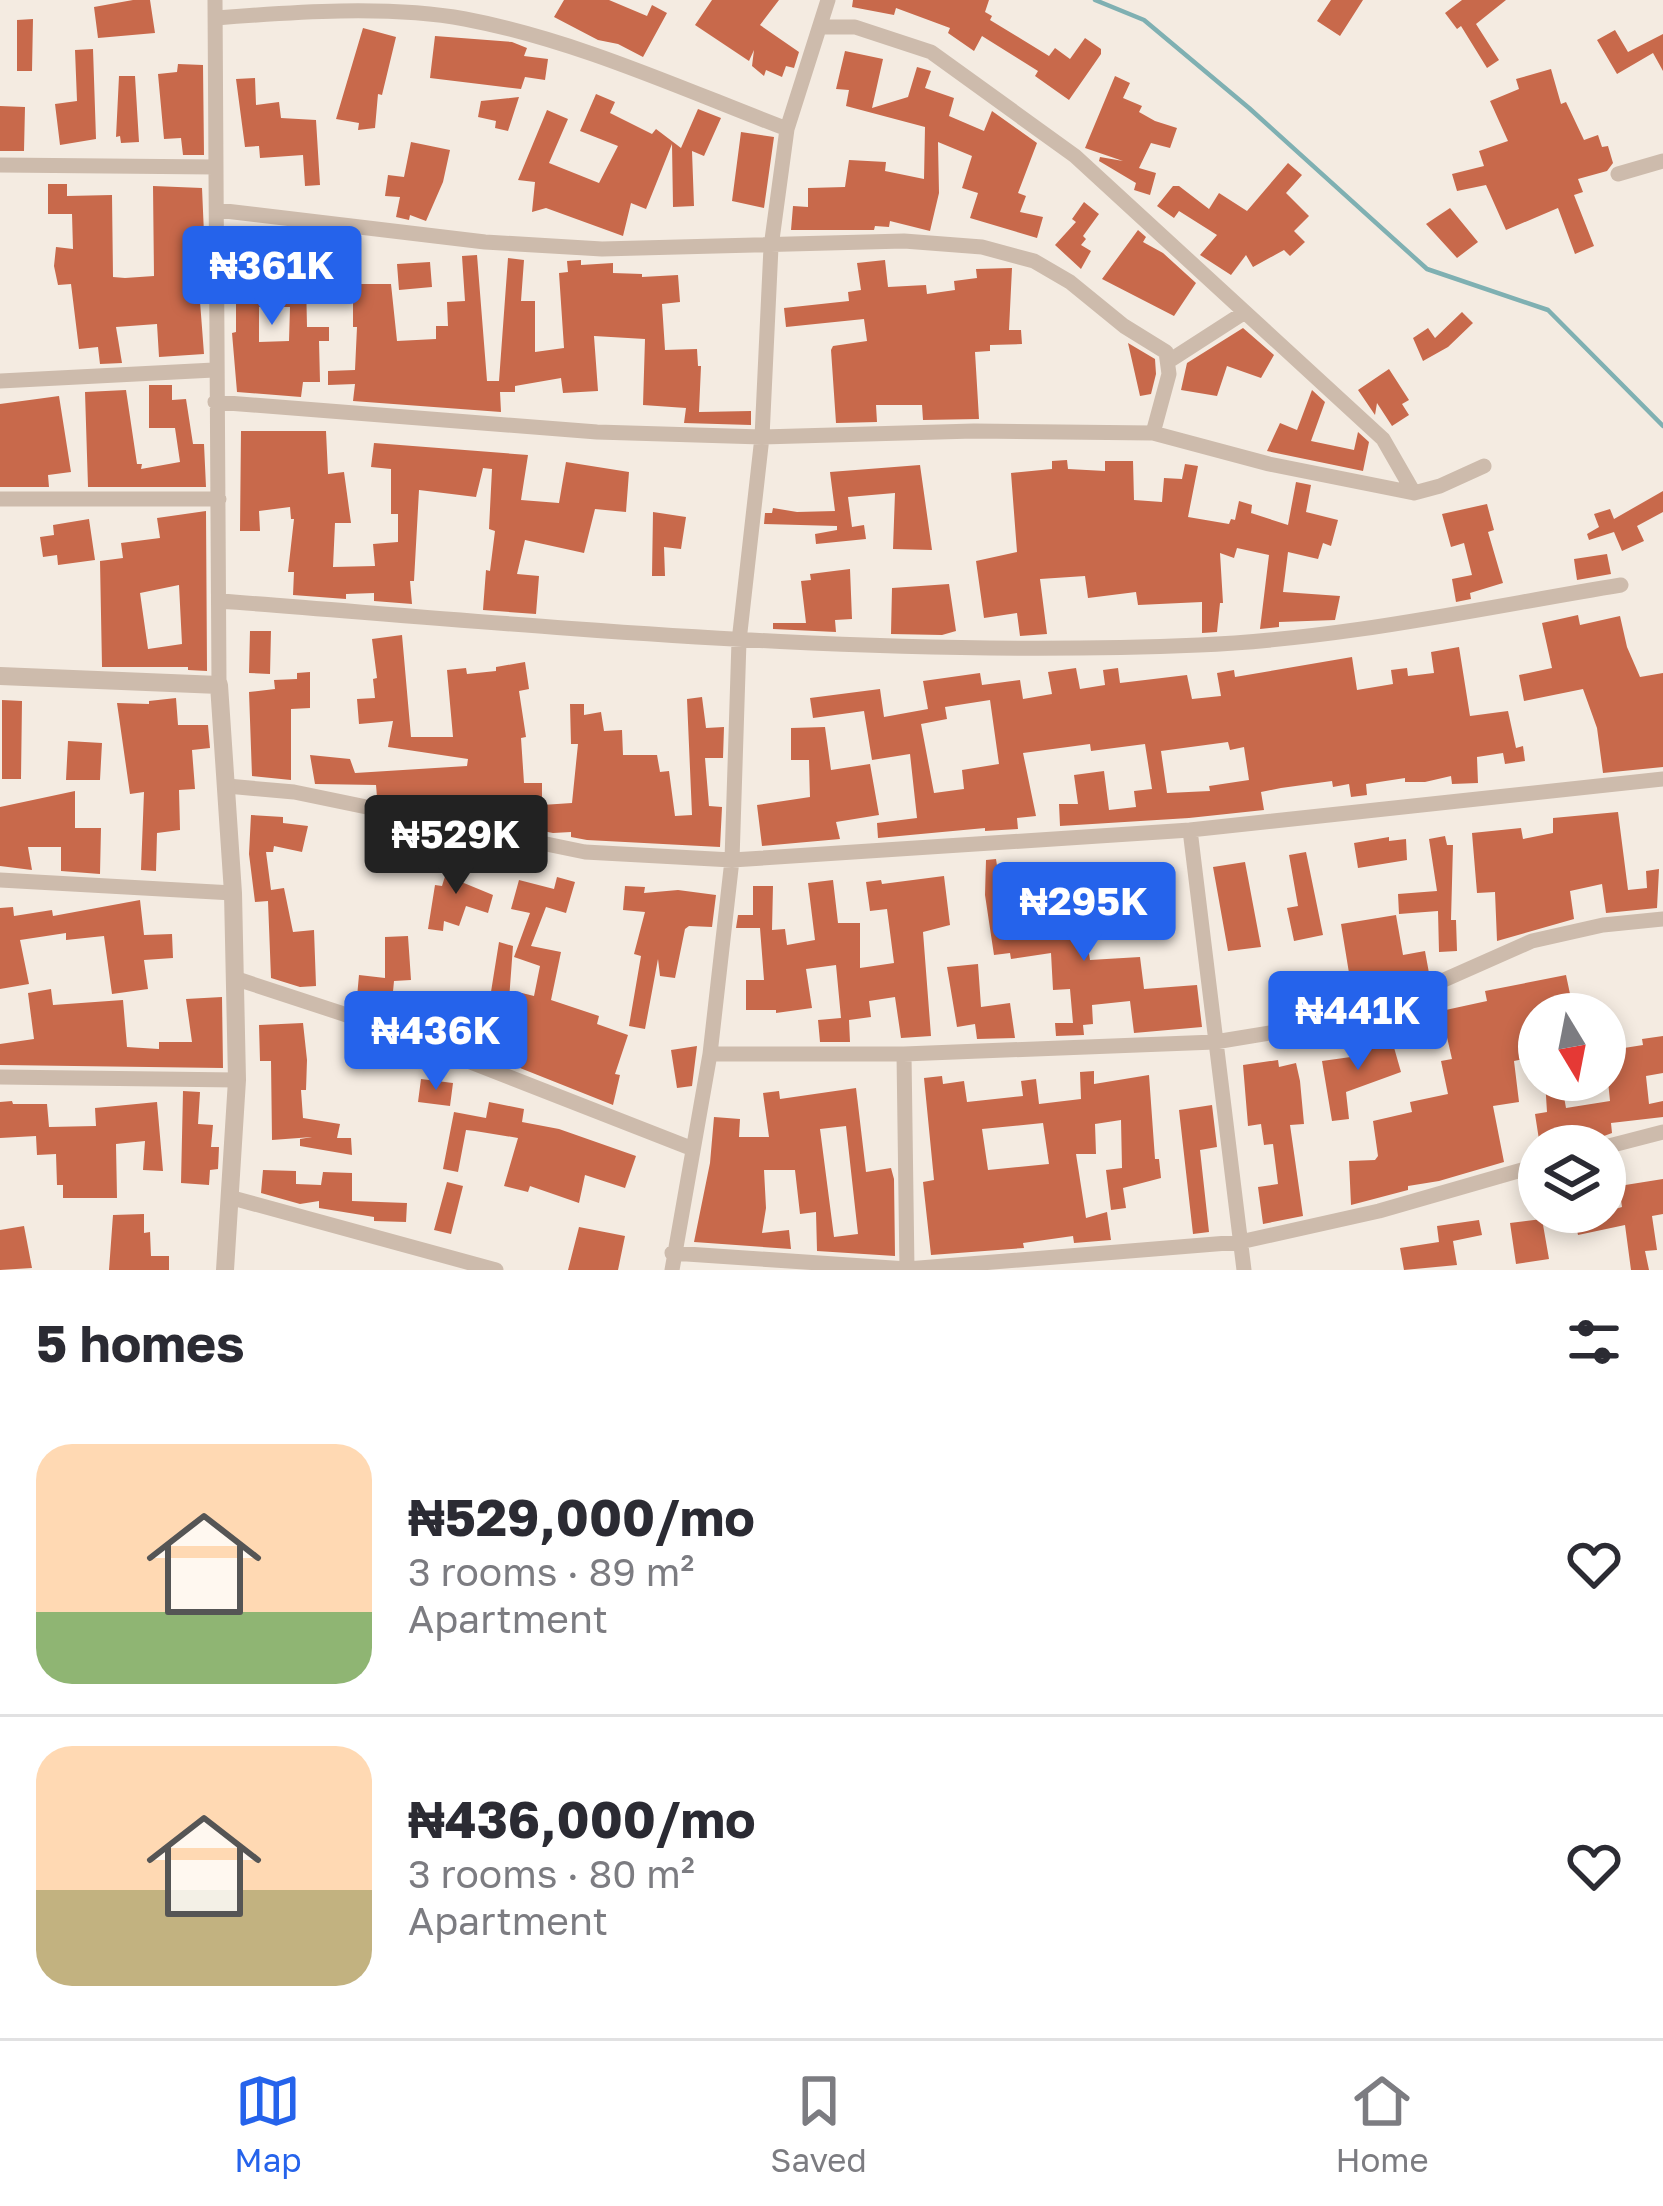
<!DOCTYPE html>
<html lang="en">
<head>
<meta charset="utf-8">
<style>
  :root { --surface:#fff; --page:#f7f7f7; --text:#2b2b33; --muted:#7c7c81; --line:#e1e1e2; --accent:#2563eb }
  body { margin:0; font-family:"Golos Text",sans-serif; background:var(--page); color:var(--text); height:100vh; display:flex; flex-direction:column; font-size:45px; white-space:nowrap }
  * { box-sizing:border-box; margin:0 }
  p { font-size:39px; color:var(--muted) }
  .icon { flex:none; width:66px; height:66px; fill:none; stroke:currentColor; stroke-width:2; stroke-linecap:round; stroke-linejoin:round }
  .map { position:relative; height:1270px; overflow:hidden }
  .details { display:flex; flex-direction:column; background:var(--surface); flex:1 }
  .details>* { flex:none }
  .needle { width:78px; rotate:170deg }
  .buttons { position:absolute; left:1518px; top:993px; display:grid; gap:24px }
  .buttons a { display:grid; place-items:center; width:108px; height:108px; border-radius:50%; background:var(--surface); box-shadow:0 6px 18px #0003; font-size:60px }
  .price { position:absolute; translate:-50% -102px; padding:0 27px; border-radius:12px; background:var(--accent); color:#fff; font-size:39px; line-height:78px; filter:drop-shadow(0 3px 6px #0008) }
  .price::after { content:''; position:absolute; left:50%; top:72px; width:36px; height:27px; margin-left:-18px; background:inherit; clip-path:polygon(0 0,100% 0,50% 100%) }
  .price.active { background:#222; color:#fff }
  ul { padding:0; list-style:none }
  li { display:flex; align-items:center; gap:36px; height:300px; padding:0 36px }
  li+li { border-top:3px solid var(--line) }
  li span { display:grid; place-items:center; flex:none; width:336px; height:240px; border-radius:36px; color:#555 }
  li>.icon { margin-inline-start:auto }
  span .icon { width:144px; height:144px; fill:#fffc; stroke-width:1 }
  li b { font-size:51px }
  h2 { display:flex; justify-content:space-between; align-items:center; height:144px; padding:0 36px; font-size:51px }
  .menu { display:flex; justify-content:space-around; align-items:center; height:168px; border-top:3px solid var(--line); background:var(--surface); font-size:33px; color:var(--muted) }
  .menu a { display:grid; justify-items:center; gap:6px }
  .menu .active { color:var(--accent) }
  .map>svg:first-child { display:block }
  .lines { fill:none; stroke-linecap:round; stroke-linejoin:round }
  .stream { stroke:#7fb0b2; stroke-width:4.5 }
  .building { fill:#c8694b; fill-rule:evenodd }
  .minor { stroke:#cdbbac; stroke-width:15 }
  .tertiary { stroke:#cdbbac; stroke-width:18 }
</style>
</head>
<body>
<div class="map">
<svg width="1663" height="1270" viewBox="0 0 1663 1270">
  <rect width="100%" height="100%" fill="#f4ebe1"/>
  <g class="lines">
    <!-- stream -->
    <path class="stream" d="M1095,0L1144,20L1249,108L1427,269L1548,310L1663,426"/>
  </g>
  <!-- building -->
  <path class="building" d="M133,0H150L155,33L98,38L94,7Z
    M564,0H609L647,16L652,5L667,13L643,57L618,44L598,40L554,17Z
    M712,0H779L760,25L799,52L794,68L786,66L782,77L766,70L764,76L752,66L754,50L749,61L695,25Z
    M853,0H989L985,12L992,16L990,20L1049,56L1055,48L1070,59L1085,38L1101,49V54L1069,100L1035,76L1038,71L982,36L974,51L948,33L950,28L896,8L894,15L852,7Z
    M1331,0H1363L1340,36L1317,21Z
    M1462,0H1506L1476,24L1499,60L1487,68L1461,26L1457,29L1445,13Z
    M33,19L32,71H17V20Z
    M363,28L396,37L382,95L378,94L375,128L358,130L359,123L336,119Z
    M1615,30L1628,52L1663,34V71L1653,53L1617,74L1597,40Z
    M435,36L512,42L527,48L524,56L548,59L545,80L525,77L521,89L430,78Z
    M93,49L96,139L60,145L55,104L77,101L75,50Z
    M845,51L883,59L872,108L908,97L917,67L931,71L925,88L954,98L949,116L984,131L992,111L1037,143L1018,193L1026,196L1020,212L1043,217L1037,238L970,218L978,193L962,188L972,156L938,142L939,193L930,231L890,221L889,227L875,226L874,230H791L793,206L808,207V188L845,187L849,160L886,162L885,171L924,179L925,127L846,106L849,90L836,89Z
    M178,64L203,65L204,155H183L181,138L164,139L158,74L177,72Z
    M1551,69L1561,104L1566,102L1584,140L1598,135L1602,147L1608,146L1613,163L1607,171L1578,179L1583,192L1574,195L1594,246L1575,254L1558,208L1506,230L1486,185L1457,191L1452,174L1484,166L1479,151L1508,141L1490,101L1519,89L1516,79Z
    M119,76H135L139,142L121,143L120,136L116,137Z
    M1115,76L1130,83L1123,98L1142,106L1139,112L1155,121L1177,128L1170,148L1151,143L1139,168L1156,173L1150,195L1134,190L1136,183L1099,161L1100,157L1123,161L1085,148Z
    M255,78L256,105L279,102L281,118L316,120L320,185L305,186L303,155L260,158L259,146L245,147L236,79Z
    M596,94L615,102L610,113L652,134L656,129L681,148L698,109L721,118L704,156L692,151L694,206L673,207L672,144L646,209L631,203L623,236L546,208L532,212L535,182L518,180L547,110L568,119L549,163L599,183L618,146L580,131Z
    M519,97L508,131L495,128L496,121L478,117L481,101Z
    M0,106L25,107L24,151H0Z
    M741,132L774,137L764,208L732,201Z
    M411,142L450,150L443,182L426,221L410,215L409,220L396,217L400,197L385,196L388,175L404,177Z
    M1288,163L1302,175L1286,193L1309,216L1294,231L1305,242L1290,256L1284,250L1253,267L1246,255L1231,275L1200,255L1217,235L1179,211L1174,218L1157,206L1173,186H1179L1209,209L1219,193L1247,211Z
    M48,184H67V196L112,195L113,277L125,278L154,276L153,186L202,188L205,257L203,276L198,275L204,354L159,357L157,324L116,327L122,363L100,364L98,347L79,349L71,284L58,285L54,266L56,247L73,249L72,214H48Z
    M1084,202L1099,214L1083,236L1086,239L1081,245L1091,251L1081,269L1055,245L1076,222L1072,219Z
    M1450,208L1478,242L1457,258L1426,224Z
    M1138,230L1146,237L1143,242L1163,253L1196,283L1174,316L1102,279Z
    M236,238H266L267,278L306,280L307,327H329V341H319L320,382H303L301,397L237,392L232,333L236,332ZM259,307H290L289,341L259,342Z
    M477,255L487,381H499L508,258L524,260L521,301H535V352L564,348L559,273L568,272L567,261L581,260V265L613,263V273L642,274V277L678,275L680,302L662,304L665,350L697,349L698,366H701L699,412L751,411V425L684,423L686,408L643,405L645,339L594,336L598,391L563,393L561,378L515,386V392H500L501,412L353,401L355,384L328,385V371L355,370L357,327H353V284H391L397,341L436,339V326H448L447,302L465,301L462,256Z
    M885,260L888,287L926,285L927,294L955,290L954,281L977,278L976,269L1012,268L1009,330H1021L1022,344L990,345V351L975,352L979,419L923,420L922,405H876L877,422L836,423L831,350L833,346L867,341L864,319L786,327L784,308L849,301L848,292L861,290L857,263Z
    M430,262L432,287L399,290L397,264Z
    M1462,312L1473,323L1448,347L1423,361L1413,338L1428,328L1435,338Z
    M1243,328L1274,355L1261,378L1227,366L1217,396L1181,390L1187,363Z
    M1128,343L1155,359L1156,374L1151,394L1140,396Z
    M1389,369L1409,400L1402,404L1409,415L1392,426L1377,403L1375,415L1358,390Z
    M149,385H172V400L186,399L193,444H204L206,487H88L85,392L126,390L137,464H142L141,469L180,462L175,428H149Z
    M1312,390L1325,402L1311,441L1354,450L1358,432L1369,442L1363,471L1267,451L1280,423L1297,430Z
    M59,396L71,472L48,475L49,487H0V404Z
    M241,431H326L328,474L344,472L351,523H335L333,567L375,566L373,544L398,542V514H391V469L371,467L374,443L528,455L521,500L559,503L566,462L629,472L626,512L595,509L584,553L525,540L517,574L539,576L536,614L483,610L486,570L490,571L495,531L489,529L492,469L483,468L476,497L419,490L414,581H410L412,604L374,601V593L346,594V599L293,595L294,572H288L294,519H291L290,507L259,511L260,531H240Z
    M1067,460L1068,469L1105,471V461H1133L1134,500L1162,502L1164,478L1182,479L1185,464L1198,466L1188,517L1229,524L1231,519L1235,520L1239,501L1252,505L1251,513L1288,525L1296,482L1311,485L1306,512L1338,520L1331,546L1323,543L1318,559L1288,552L1283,592L1340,596L1335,620L1279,622V627L1260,629L1269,555L1237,548L1234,558L1220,553L1223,603H1220L1217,632L1202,633V602L1138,605L1136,592L1088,598L1085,576L1040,579L1047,634L1020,636L1017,613L984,618L976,561L1017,552L1011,473L1052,469V461Z
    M920,465L932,550L893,549L895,493L848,497L852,527L864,525L866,539L816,544L815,534L837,530V526L764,524L765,513H772L773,508L797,512L835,511L830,472Z
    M1663,491V512L1637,526L1644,541L1622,551L1614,532L1589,540L1587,534L1599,527L1594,514L1610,509L1614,519Z
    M1487,504L1494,530L1488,532L1503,583L1470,593L1471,599L1456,602L1452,579L1472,575L1464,543L1451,547L1442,514Z
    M206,511L207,671L188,670V667H102L100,561L123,558L121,543L160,538L157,518ZM179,585L182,644L148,649L140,593Z
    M653,512L686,517L681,549L664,547L665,576H652Z
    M89,519L95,560L58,565L57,555L43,557L40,537L54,535L53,525Z
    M1607,554L1611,574L1577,580L1574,559Z
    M850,569L852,619L835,620L836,632L773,629V623H806L801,581L811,580L810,574Z
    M949,584L956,631L942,635L891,634L892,588Z
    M1578,615L1580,625L1620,616L1627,647L1640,677L1663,673V767L1603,773L1597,728L1583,689L1524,701L1519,675L1552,668L1542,623Z
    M250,631H271L270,674L249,673Z
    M402,635L411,737H453L447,670L466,668L467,674L496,671V667L525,662L529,689L519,691L526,737L521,738L524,783H542V805L572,803L578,744H571L570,704H584V715L601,712L604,731L622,730L623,755H657L660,772L669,771L675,816L692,815L687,699L702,697L706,728L724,727L723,758H705L709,806L722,807L720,847L587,840L571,837V832L553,833L512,825V808L468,810V816L377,797L376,785L315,784L310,755L350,759L355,773L467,766L468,759L388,747L393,721L359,724L357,699L375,698L373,679L377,678L372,639Z
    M1459,647L1470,716L1508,711L1516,748L1523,746L1525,761L1505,764L1503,753L1477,757L1478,783L1452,784L1451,776L1425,782H1405V778L1366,784L1367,795L1351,797L1349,784L1333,787L1332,781L1281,788L1261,792L1264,810L1189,818L1060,826L1059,804H1078L1074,775L1104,771L1109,810L1136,807L1134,791L1152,789L1145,744L1091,751L1090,744L1023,753L1036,816L1017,818L1018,829L985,831V828L878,838L877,823L917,818L910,754L872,760L864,711L813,718L810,698L880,689L884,717L928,709L923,681L980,673L982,685L1020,680L1023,699L1052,694L1048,672L1076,668L1080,689L1105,685L1103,670L1118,668L1120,683L1187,675L1192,699L1221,696L1217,673L1234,670L1235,677L1352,657L1357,690L1393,684L1391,670L1407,668L1408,676L1434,673L1431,652ZM990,700L999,764L962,770L964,789L934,793L921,724L947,719L945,707ZM1228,742L1230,750L1244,747L1249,780L1209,786L1210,791L1167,793L1161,751Z
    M310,672V708L291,709V780L252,776L249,692L275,689L274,680L297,679V673Z
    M176,698L178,725H208L210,748L192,750L195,789L179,790L180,830L157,833L156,871L141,870L144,792L130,794L117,703L149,704V701Z
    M2,700L22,701L21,779H2Z
    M825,727L831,770L870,764L879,815L836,822L840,839L762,846L757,805L810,797L809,760H791V728Z
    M68,741L102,743L100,780H66Z
    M75,791V828H101L100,874L61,871V847H28L32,870L0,866V807Z
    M1618,812L1628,890L1647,888L1646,871L1659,869L1657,908L1606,913L1602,884L1570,891L1574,919L1497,941L1495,892L1477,893L1472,833L1521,828L1523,839L1553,833V818Z
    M251,815L283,817V823L308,826L302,852L274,846L273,852H266L271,890L284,888L293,932L314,930L316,986L300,987L271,978L268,901L255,902L249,854Z
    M1445,836L1447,845H1453L1451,920H1456L1457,951L1439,952L1438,911L1399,914L1398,894L1437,891L1429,839Z
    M1389,837V841L1406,839L1407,860L1358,868L1354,843Z
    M1306,852L1323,935L1294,941L1287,908L1298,906L1289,855Z
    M452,854L466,858L459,881L493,895L488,913L466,906L459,926L444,921L443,931L428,929L435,885L442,886Z
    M996,859L998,872L1037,867L1040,891L1002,896L1007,931L1049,925L1048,918L1083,913L1090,960L1140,957L1144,989L1197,985L1202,1027L1134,1033L1130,1001L1092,1005L1093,1024L1083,1025L1084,1035L1056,1036L1055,1023H1073L1070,989L1053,990L1051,953L1011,959L1010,953L994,955L985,895L986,860Z
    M1245,862L1261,947L1228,951L1213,867Z
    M1074,872L1141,873L1146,912L1129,915L1126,900L1073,898L1061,886Z
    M944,876L950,925L923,932L931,1036L901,1038L895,997L869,1001L871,1017L849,1020L850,1042H820L818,1020L841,1018L836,965L806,969L812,1008L776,1013V1010H746V980H764L760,928H736L738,915H753V886H773L772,930L785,929L787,945L815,940L808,883L833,880L838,923H860V968L894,963L887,909L870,911L866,882L881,880L882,884Z
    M557,877L575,882L566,913L546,907L531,946L561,952L551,1000L599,1016L597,1024L628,1035L615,1074L620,1075L613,1105L520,1068V1048L508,1046L522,993L534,996L540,966L514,957L530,913L511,909L519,880L554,889Z
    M625,886L645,887L644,893L678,890L716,895L712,927L689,926L685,929L675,978L660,976L658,959L645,1029L629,1026L641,956L634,954L645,912L623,910Z
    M140,900L144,935L172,934L173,958L144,960L148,989L112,994L104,936L66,940V933L20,940L29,984L0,989V908L13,907L14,916L52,910L53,916Z
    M1396,915L1403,955L1425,951L1429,973L1388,992L1317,1011L1311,981L1349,973L1341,924Z
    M408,936L411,980L394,981L392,1002L357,997L359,975L385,978V937Z
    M499,942L513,946L509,1000L490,998Z
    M978,964L981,1007L1010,1003L1015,1038L977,1039L975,1024L957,1027L947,967Z
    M1566,975L1573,1008L1539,1014V1056L1514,1061L1519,1102L1493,1106L1504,1162L1439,1181L1408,1186V1190L1351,1205L1349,1161L1375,1160L1378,1156L1373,1121L1412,1112L1410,1102L1448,1094L1441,1061L1452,1059L1441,1011L1487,1001L1485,991Z
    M51,989L53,1005L123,1000L127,1047L159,1049V1042H192L186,999L222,997L223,1068L0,1065V1044L34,1039L28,993Z
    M303,1023L307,1060L306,1090H301L303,1118L340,1124L337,1138H351L352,1155L300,1146V1139L312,1137L272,1140L271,1061H260L259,1025Z
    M1663,1036V1073L1646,1076L1649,1104L1663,1101V1117L1611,1123L1612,1133L1596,1139L1540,1146L1535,1114L1547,1112L1545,1080H1561L1566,1108L1610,1101L1605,1051L1643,1045L1642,1039Z
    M1391,1037L1401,1072L1346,1092L1349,1119L1332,1121L1322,1061L1358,1056L1356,1047Z
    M697,1046L692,1086L677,1088L671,1050Z
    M1278,1060L1279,1067L1296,1063L1300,1081L1304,1124L1290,1125L1303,1216L1263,1224L1258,1187L1278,1184L1273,1144L1264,1145L1261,1124L1248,1126L1243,1065Z
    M1094,1071V1084L1149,1075L1155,1159H1159L1161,1178L1123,1188L1126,1208L1111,1210L1106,1170L1122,1168L1121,1120L1095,1124L1096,1154H1076L1086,1218L1107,1212L1111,1240L1074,1243L1073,1236L1023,1243L1024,1248L931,1255L923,1182L934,1180L924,1078L942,1076L943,1084L964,1081L967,1102L1023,1096L1021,1081L1036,1079L1039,1104L1081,1099L1080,1072ZM1043,1123L1049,1164L988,1170L982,1129Z
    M421,1079L453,1083L450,1106L418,1102Z
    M856,1088L866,1172L891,1168L894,1179L895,1256L817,1251L816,1212L800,1214L795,1170H764L766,1208L762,1233L789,1230L791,1249L694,1242L710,1163L714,1117L740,1119L739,1137H769L763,1093L779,1091L780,1099ZM846,1126L858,1234L834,1237L820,1129Z
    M183,1091L200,1092L198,1124L213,1125L211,1147H219L218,1169L210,1170L209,1185L181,1183Z
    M12,1101L13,1104H47L49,1127L96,1126L95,1108L157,1102L163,1171L143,1170L145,1141L116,1144L117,1198H63V1185H57L56,1154L37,1155L36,1136L0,1138V1102Z
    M489,1102L524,1109L522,1122L559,1129L636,1156L625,1188L585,1175L579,1203L530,1186L528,1192L504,1186L518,1138L475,1131L466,1130L458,1172L443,1169L454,1112L486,1118Z
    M1212,1105L1217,1147L1200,1150L1209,1232L1193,1234L1179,1110Z
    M263,1170L296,1171V1184L321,1185L323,1172L352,1173V1201L407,1203L406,1222L374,1221V1217L319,1208V1201L300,1204L261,1193Z
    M1663,1179V1214L1652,1216L1657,1250L1645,1251L1649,1270H1631L1625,1225L1578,1235L1573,1212H1605L1622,1207L1619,1186Z
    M447,1182L463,1186L451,1234L434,1230Z
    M144,1214V1233L150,1232L151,1256H169V1270H109L113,1215Z
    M1542,1219L1549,1259L1516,1264L1510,1223Z
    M1479,1220L1482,1235L1453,1241L1457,1265L1404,1270L1400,1248L1439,1242L1437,1226Z
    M24,1226L32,1268L0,1270V1230Z
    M579,1227L625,1236L618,1270H568Z"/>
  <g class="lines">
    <!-- minor -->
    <path class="minor" d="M215,0L219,685
      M216,18C292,12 389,5 465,19C576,40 682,89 787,129
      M820,27H855L931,52L1075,156L1383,439L1414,493
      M0,165L215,167
      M1618,174L1663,161
      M217,210L485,242L602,249L904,241L982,247L1034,261L1070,282L1124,326L1166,352L1169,374L1153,433
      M1169,361L1245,312
      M0,381L214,370
      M215,402L597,432L762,437L974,431L1153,433L1269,464L1414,493L1440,486L1484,466
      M0,499H219
      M220,601C546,626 872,659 1199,645C1342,639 1481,608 1621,585
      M227,786L294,792L585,852L732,860L1190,830L1663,779
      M1190,830L1244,1270
      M0,880L233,893
      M234,978L371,1023L693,1149
      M710,1054H904L1215,1042L1313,1026L1392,1003L1532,941L1603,925L1663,919
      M904,1054L907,1270
      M0,1077L237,1080
      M1605,1147L1663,1132
      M229,1197L496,1270
      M672,1253L907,1269L1240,1242L1379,1211L1539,1165
      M672,1270L710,1054L732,860L739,641L762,437L771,247L787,129L828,0"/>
    <!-- tertiary -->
    <path class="tertiary" d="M0,676L219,685L233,893L237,1080L225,1270"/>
  </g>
</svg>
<div class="buttons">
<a><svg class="needle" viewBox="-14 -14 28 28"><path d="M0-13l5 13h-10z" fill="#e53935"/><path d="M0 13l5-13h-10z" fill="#7c7c81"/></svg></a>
<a><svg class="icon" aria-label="layers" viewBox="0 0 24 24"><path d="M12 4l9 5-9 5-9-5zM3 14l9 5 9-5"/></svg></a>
</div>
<b class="price" style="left:272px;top:328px">₦361K</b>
<b class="price active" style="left:456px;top:897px">₦529K</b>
<b class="price" style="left:1084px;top:964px">₦295K</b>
<b class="price" style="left:1358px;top:1073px">₦441K</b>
<b class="price" style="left:436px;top:1093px">₦436K</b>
</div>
<section class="details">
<h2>5 homes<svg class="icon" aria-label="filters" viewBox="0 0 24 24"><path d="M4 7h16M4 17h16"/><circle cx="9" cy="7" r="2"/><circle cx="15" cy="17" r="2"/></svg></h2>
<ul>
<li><span style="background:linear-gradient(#ffd9b3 70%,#8fb573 0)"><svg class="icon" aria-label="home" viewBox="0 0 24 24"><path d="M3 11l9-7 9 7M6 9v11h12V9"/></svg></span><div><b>₦529,000/mo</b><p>3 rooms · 89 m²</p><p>Apartment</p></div><svg class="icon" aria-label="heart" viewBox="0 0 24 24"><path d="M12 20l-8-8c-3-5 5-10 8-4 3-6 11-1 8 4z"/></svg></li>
<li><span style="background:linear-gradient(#ffd9b3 60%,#c2b280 0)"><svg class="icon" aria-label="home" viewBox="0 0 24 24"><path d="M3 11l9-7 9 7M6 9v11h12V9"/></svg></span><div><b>₦436,000/mo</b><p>3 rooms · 80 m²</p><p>Apartment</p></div><svg class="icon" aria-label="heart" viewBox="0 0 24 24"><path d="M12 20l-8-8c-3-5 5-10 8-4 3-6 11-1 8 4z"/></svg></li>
</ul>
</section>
<nav class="menu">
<a class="active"><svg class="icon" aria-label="map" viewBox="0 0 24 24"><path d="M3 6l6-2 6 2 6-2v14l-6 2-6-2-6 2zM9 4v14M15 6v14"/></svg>Map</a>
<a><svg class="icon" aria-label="saved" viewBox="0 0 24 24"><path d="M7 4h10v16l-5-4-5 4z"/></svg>Saved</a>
<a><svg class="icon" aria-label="home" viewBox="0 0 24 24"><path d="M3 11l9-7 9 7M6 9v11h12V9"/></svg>Home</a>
</nav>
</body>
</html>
